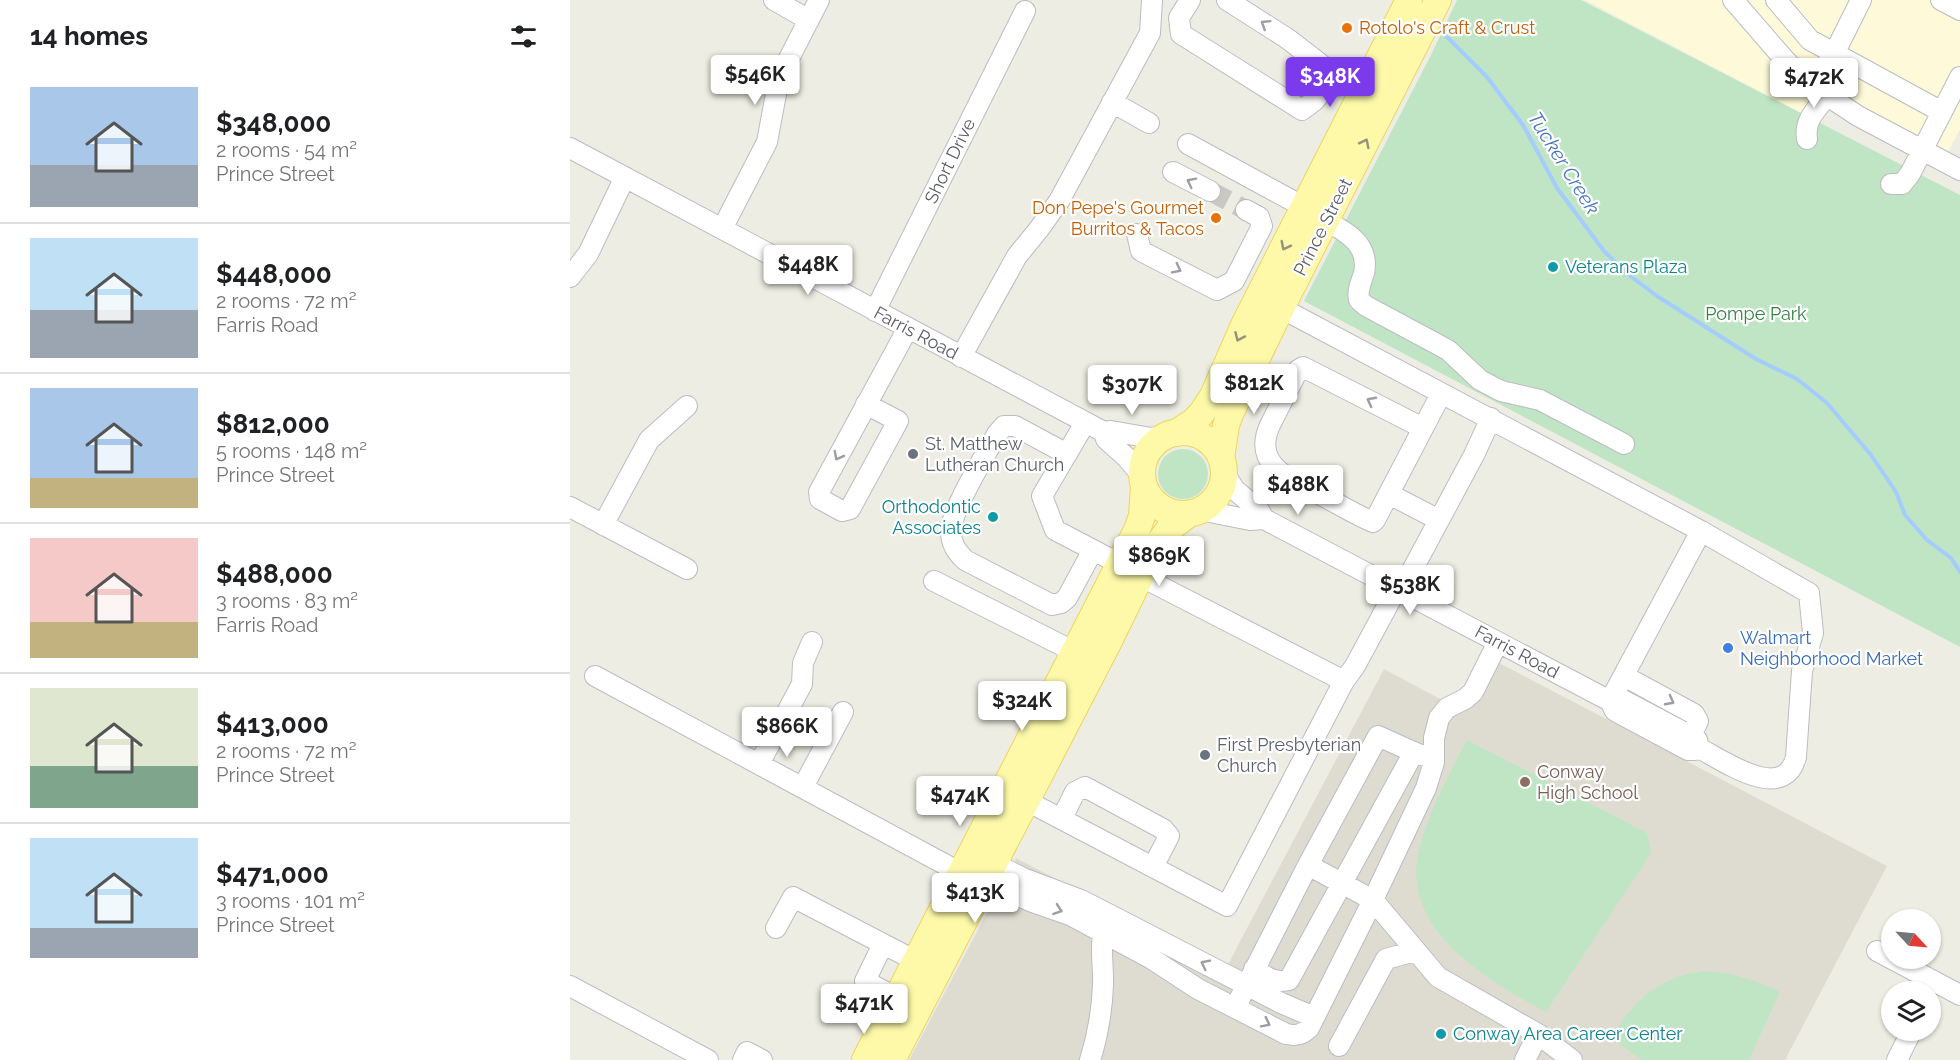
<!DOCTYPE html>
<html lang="en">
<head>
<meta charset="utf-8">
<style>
  :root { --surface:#fff; --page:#f6f6f6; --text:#202124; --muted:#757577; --line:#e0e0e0; --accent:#7c3aed }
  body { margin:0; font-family:Raleway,sans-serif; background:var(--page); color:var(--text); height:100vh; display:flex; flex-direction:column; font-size:22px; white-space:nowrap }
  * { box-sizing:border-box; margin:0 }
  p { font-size:20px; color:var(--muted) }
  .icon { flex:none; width:33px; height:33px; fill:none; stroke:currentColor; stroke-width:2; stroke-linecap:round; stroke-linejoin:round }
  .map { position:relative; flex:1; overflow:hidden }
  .drawer { display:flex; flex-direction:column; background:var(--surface); width:570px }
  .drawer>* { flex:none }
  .needle { width:39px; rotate:116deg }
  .fabs { position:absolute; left:1311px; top:909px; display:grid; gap:12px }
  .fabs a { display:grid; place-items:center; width:60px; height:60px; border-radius:50%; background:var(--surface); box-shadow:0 2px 4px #0004; font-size:30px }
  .price { position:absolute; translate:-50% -51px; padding:0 14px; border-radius:6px; background:#fff; color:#222; font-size:20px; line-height:39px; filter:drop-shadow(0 2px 3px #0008) }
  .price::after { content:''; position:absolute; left:50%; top:36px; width:18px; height:14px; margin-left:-9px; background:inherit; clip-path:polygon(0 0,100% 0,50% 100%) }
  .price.on { background:var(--accent); color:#fff }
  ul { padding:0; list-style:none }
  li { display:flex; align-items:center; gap:18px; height:150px; padding:0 30px }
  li+li { border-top:2px solid var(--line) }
  li span { display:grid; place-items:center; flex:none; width:168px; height:120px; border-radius:0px; color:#555 }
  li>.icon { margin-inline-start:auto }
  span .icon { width:72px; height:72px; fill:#fffc; stroke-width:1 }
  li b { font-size:26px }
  h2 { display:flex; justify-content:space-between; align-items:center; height:72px; padding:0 30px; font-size:26px }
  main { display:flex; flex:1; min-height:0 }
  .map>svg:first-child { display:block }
  .commercial { fill:#fdf9d9 }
  .education { fill:#dedcd1 }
  .green { fill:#c0e5c4 }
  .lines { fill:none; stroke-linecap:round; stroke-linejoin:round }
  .stream { stroke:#a4ccfd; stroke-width:4 }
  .minor-tunnel { stroke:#c9c9c3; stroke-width:20; stroke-dasharray:20 10; stroke-linecap:butt }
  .minor-casing { stroke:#bbbcc2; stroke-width:22 }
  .major-casing { stroke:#eed55c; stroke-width:28 }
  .minor { stroke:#fff; stroke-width:20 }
  .major { stroke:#fdf9a9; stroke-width:26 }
  .oneway { stroke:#9d9ea2 }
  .oneway2 { stroke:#94947c }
  .food-dot { fill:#e8710a; stroke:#fff; stroke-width:2 }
  .culture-dot { fill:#0f9aa8; stroke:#fff; stroke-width:2 }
  .worship-dot { fill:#6b7280; stroke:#fff; stroke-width:2 }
  .shop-dot { fill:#3f7fe0; stroke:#fff; stroke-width:2 }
  .education-dot { fill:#8d6e63; stroke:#fff; stroke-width:2 }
  .labels { text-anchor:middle; stroke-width:4.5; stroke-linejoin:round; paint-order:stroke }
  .food-label { font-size:18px; fill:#c56008; stroke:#fff; text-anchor:start }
  .street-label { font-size:18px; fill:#5b5e64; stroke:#fff }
  .culture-label { font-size:18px; fill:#0d838f; stroke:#fff; text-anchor:start }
  .park-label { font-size:18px; fill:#358141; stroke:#fff }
  .worship-label { font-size:18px; fill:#5b616d; stroke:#fff; text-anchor:start }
  .shop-label { font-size:18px; fill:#366cbe; stroke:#fff; text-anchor:start }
  .education-label { font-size:18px; fill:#785e54; stroke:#fff; text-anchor:start }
  .water-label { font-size:20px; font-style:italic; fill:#4775c0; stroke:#fff }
</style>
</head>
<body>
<main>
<section class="drawer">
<h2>14 homes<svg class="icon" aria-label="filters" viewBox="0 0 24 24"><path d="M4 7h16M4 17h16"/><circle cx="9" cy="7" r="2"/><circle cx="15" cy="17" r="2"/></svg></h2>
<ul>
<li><span style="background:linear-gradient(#a9c7e8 65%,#9aa5b1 0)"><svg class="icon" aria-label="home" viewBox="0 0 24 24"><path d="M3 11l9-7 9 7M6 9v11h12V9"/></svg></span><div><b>$348,000</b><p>2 rooms · 54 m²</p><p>Prince Street</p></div></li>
<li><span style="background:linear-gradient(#bfe0f5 60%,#9aa5b1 0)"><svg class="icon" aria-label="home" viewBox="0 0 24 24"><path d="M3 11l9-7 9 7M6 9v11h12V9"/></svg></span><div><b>$448,000</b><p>2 rooms · 72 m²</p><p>Farris Road</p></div></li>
<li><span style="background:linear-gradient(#a9c7e8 75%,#c2b280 0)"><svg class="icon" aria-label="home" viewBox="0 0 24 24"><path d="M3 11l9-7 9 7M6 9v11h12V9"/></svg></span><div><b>$812,000</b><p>5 rooms · 148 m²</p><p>Prince Street</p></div></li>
<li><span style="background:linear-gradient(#f6c9c9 70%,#c2b280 0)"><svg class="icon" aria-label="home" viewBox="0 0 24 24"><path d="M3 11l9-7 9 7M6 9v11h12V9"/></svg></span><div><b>$488,000</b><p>3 rooms · 83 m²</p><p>Farris Road</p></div></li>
<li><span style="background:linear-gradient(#dfe7d0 65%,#7fa58c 0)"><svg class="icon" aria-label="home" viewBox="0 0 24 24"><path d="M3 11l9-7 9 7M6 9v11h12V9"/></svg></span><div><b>$413,000</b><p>2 rooms · 72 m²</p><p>Prince Street</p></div></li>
<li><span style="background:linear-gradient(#bfe0f5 75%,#9aa5b1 0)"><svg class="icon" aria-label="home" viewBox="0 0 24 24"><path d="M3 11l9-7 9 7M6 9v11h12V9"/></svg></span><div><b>$471,000</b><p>3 rooms · 101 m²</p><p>Prince Street</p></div></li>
</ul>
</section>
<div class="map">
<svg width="1390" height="1060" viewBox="0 0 1390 1060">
  <rect width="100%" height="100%" fill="#eeede3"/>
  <!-- commercial -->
  <path class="commercial" d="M1015,0H1390V129L1378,152L1301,111L1261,86L1237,116Z"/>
  <!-- education -->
  <path class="education" d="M912,654L1317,866L1215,1060H339L446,858L656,968L814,669L885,707Z"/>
  <!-- green -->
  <path class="green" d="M887,0H1011L1390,195V647L734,301L861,55Z
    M588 474a25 25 0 1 1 50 0a25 25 0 1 1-50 0Z
    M897,740L1077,833L1081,853L976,1012C921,982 838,935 847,862C851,826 880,772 897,740Z
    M1133,971C1161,972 1185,980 1210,992L1179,1060H1072L1041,1038C1064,1000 1088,978 1133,971Z"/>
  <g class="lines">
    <!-- stream -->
    <path class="stream" d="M866,26L917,77L953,125L987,188L1034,251L1055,272L1087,296L1186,359L1227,379L1257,403L1301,455L1326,492L1335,515L1357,540L1381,558L1390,572"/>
    <!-- minor-tunnel -->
    <path class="minor-tunnel" d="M640,191L676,210"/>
    <!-- minor casing -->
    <g class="minor-casing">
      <path id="minor" d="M204,0L239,20
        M620,0L609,18L611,34L732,110L744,101L756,87L776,84
        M657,0L718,39L776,84
        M1163,0L1215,60L1238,83L1288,116L1390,170
        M1206,0L1240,40L1372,112
        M1371,0L1390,10
        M1243,86L1264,54L1291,0
        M542,102L579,123
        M1237,139C1234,120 1246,110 1257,96
        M618,144L734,207
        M0,148L534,432L541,431L581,438L595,436
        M603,172L640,191
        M1321,184H1332L1340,174L1390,77
        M756,221C777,232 800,245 794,273C791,283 787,290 789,300L796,306L878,350L910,380L931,391L970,400L1054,444
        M152,229L197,142L209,78L249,0
        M567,234L571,251L647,290L664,281L692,226L689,217L676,210
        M0,277L18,254L55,177
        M711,308C851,383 992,456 1131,531L1040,701
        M305,311L455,11
        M391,357L447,256L469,229L489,201L580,33L582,0
        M296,404L328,421L280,509L272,511L250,499L249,492L338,328
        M515,423L472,496L485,530L550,564
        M853,428L733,367L728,370L700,425C681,467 724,481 753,496C770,505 786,515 803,522L805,520L871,394
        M534,432L536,439L556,457L573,477
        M497,454L445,426H434L427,434C416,454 380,512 381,531C381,544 386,551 395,560L482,605L491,603L497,598L523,550
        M654,473L665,490L689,510L694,519
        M819,494L869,520
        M0,507L117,569
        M630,510L680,520L694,519L1040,701
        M33,525L79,440L117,406
        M364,581L505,652
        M831,591L904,455L921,418
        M25,676L391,873
        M1054,676L1124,714L1128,721L1121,736
        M774,681L785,666L827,588
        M1051,699L1121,736L1127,740L1128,744
        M1040,701L1045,711L1118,750H1125L1127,747
        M1127,747C1151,759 1214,805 1226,757L1232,671L1243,633L1239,593L1131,531
        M189,764L232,684L233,663L242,642
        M233,787L273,712
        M455,800L657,906L774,681L570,576
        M492,818L505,792L515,787L593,829L599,836L583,867
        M423,863L453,878L511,900L711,1003L744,1017
        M738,865L803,900L856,788L864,762V738L869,718L877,708L895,699L903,692L928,642
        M414,879L460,901L500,915L582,959L628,989L716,1034C726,1036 732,1035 739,1028L803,900L868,977L968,1034L1002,1060
        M206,928L223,897L346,961
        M313,944L295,981L327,998
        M1307,951L1390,995
        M684,969C695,976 705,984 719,980L844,752
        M0,986L138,1060
        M665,1008L738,865L808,736L848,754L864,758
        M769,1046L816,959L845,951
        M173,1060L177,1052L192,1060
        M520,1060C528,1035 532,1011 533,985C534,966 528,941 537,924
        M955,1060L968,1034
        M1327,1060L1342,1030"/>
    </g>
    <!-- major casing -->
    <g class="major-casing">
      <path id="major" d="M572 473a41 41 0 1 1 82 0a41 41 0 1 1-82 0Z
        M606,433L623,422L631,414L643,396L674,325L839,0
        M651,458L656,425L660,414L711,308L868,0
        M295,1060L567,530L572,516L574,486
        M322,1060L538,643L582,553L599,529L620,513"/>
    </g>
    <!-- minor -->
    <use href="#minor" class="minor"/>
    <!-- major -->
    <use href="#major" class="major"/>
  </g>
  <!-- one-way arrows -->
  <defs><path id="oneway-chevron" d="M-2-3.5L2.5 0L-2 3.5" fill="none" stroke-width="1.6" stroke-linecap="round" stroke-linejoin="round" transform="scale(1.5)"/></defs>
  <g class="oneway">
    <use href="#oneway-chevron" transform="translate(695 24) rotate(-148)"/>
    <use href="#oneway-chevron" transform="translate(621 182) rotate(-153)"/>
    <use href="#oneway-chevron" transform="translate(607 269) rotate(27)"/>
    <use href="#oneway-chevron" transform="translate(801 401) rotate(-152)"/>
    <use href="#oneway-chevron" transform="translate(268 456) rotate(118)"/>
    <use href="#oneway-chevron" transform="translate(1100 701) rotate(28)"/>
    <use href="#oneway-chevron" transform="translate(488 910) rotate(19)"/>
    <use href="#oneway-chevron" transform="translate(635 964) rotate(-153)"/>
    <use href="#oneway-chevron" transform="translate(696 1023) rotate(27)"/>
  </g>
  <g class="oneway2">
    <use href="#oneway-chevron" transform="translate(795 143) rotate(-63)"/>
    <use href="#oneway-chevron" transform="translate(715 246) rotate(117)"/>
    <use href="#oneway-chevron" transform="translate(669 337) rotate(114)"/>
  </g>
  <!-- markers -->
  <g class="food-dot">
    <circle cx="777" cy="28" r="6"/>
    <circle cx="646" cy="218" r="6"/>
  </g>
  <g class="culture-dot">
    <circle cx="983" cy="267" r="6"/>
    <circle cx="423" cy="517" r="6"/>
    <circle cx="871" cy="1034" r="6"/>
  </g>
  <g class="worship-dot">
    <circle cx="343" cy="454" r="6"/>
    <circle cx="635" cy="755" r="6"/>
  </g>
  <circle class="shop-dot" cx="1158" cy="648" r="6"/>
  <circle class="education-dot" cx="955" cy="782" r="6"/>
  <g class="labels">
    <!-- food labels -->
    <g class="food-label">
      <text x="789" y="34">Rotolo's Craft &amp; Crust</text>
      <text x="634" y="214" text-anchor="end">Don Pepe's Gourmet<tspan x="634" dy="21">Burritos &amp; Tacos</tspan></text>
    </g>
    <!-- street labels -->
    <g class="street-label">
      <text transform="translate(380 161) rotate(-64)" y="6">Short Drive</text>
      <text transform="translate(753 227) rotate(-63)" y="6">Prince Street</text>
      <text transform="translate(346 333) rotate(28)" y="6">Farris Road</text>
      <text transform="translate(947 652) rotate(28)" y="6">Farris Road</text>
    </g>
    <!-- culture labels -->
    <g class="culture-label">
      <text x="995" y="273">Veterans Plaza</text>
      <text x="411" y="513" text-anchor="end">Orthodontic<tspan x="411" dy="21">Associates</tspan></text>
      <text x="883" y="1040">Conway Area Career Center</text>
    </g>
    <!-- park labels -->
    <g class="park-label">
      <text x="1186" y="320">Pompe Park</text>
    </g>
    <!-- worship labels -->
    <g class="worship-label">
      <text x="355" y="450">St. Matthew<tspan x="355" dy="21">Lutheran Church</tspan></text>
      <text x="647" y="751">First Presbyterian<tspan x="647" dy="21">Church</tspan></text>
    </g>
    <!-- shop labels -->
    <g class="shop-label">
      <text x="1170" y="644">Walmart<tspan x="1170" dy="21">Neighborhood Market</tspan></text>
    </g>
    <!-- education labels -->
    <g class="education-label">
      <text x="967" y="778">Conway<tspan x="967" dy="21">High School</tspan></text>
    </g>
    <!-- water labels -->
    <g class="water-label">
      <text transform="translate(994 163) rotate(58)" y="7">Tucker Creek</text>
    </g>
  </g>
</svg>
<div class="fabs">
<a><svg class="needle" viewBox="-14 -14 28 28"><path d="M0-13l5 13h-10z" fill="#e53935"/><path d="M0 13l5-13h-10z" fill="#757577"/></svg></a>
<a><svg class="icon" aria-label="layers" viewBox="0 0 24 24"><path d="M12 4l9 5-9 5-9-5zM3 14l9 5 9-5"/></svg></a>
</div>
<b class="price" style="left:185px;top:106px">$546K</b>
<b class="price on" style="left:760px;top:108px">$348K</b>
<b class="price" style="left:1244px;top:109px">$472K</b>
<b class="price" style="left:238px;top:296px">$448K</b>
<b class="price" style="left:684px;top:415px">$812K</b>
<b class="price" style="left:562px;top:416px">$307K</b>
<b class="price" style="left:728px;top:516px">$488K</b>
<b class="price" style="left:589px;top:587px">$869K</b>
<b class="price" style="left:840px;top:616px">$538K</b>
<b class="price" style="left:452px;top:732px">$324K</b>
<b class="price" style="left:217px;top:758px">$866K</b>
<b class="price" style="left:390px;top:827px">$474K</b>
<b class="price" style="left:405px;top:924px">$413K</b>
<b class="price" style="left:294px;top:1035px">$471K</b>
</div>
</main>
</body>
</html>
